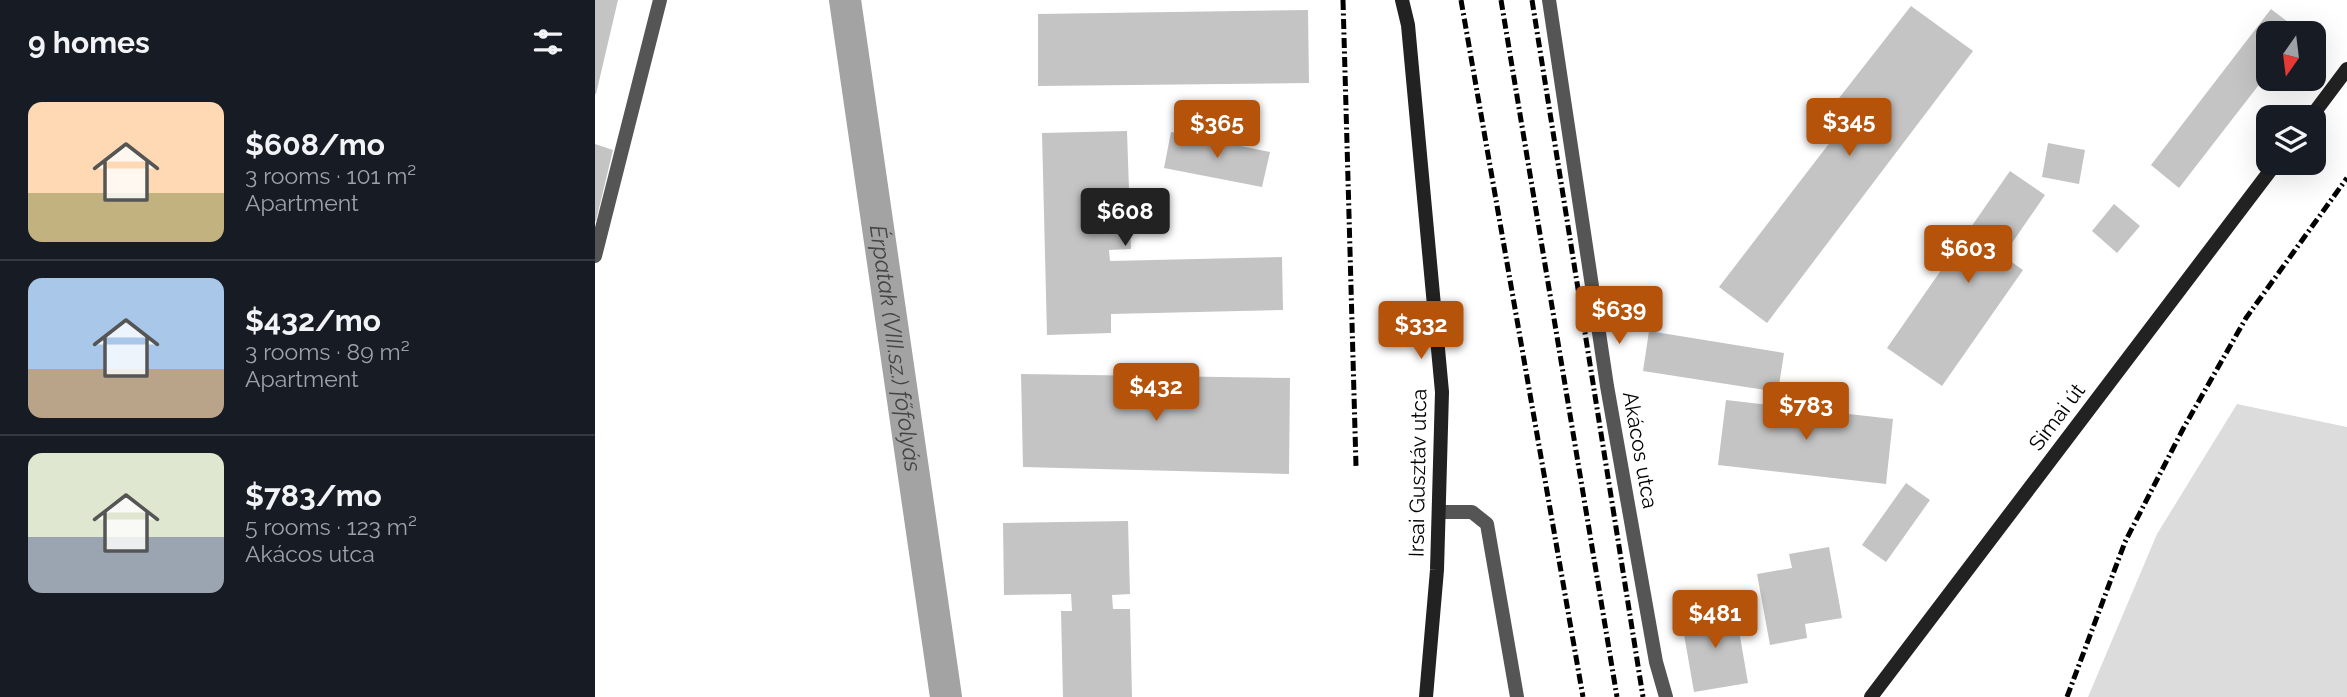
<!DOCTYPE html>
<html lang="en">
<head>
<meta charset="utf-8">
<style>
  :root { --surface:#171b24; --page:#20242c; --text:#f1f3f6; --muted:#9ea1a6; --line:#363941; --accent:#b45309 }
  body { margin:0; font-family:Raleway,sans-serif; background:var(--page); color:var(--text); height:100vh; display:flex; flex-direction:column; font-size:26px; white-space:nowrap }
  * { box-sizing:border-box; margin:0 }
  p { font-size:23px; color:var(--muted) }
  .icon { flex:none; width:38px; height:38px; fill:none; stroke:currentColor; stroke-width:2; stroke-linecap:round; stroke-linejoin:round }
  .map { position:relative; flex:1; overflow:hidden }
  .side { display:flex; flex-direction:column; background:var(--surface); width:595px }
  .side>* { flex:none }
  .needle { width:46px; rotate:194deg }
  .tools { position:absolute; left:1661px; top:21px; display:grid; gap:14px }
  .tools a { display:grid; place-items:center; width:70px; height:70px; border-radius:14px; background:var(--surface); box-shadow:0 7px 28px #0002; font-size:35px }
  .price { position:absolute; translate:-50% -60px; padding:0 16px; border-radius:7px; background:var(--accent); color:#fff; font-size:23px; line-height:46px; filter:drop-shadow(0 2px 4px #0008) }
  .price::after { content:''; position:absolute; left:50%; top:42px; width:21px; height:16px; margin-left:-10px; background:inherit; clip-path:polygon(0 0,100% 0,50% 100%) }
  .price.current { background:#222; color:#fff }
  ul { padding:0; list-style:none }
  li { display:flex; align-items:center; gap:21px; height:175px; padding:0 28px }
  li+li { border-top:2px solid var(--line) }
  li span { display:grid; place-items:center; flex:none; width:196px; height:140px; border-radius:14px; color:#555 }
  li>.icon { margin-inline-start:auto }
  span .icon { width:84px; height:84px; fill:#fffc; stroke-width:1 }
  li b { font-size:30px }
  h2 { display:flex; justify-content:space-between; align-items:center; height:84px; padding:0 28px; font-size:30px }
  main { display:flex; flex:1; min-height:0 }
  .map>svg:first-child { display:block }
  .green { fill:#dcdcdc }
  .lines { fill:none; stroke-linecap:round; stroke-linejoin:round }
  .canal { stroke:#a3a3a3; stroke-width:32 }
  .building { fill:#c4c4c4 }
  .lane { stroke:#555; stroke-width:14 }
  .street { stroke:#555; stroke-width:14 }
  .secondary { stroke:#222; stroke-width:14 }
  .rail { stroke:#000; stroke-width:5; stroke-dasharray:10 3.5 2 3.5; stroke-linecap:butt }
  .labels { text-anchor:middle; stroke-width:5; stroke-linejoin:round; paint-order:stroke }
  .street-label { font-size:21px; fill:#000; stroke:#fff }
  .water-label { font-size:23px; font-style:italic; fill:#444; stroke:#fff }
</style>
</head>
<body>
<main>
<section class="side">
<h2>9 homes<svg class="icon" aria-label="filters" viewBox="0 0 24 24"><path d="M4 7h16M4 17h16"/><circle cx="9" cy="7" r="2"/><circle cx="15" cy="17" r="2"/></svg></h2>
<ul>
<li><span style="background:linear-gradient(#ffd9b3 65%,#c2b280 0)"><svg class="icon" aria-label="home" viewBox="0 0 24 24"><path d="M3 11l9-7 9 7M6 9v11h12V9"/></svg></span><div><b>$608/mo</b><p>3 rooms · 101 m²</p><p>Apartment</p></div></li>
<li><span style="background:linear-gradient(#a9c7e8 65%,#b9a48a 0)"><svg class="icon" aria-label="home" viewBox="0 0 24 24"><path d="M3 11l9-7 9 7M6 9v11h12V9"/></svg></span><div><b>$432/mo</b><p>3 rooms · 89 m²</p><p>Apartment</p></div></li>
<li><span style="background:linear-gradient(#dfe7d0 60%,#9aa5b1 0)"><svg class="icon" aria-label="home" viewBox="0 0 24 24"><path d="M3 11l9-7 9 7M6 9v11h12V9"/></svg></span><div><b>$783/mo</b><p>5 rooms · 123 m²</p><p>Akácos utca</p></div></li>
</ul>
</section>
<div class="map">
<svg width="1752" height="697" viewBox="0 0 1752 697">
  <rect width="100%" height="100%" fill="#fff"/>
  <!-- green -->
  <path class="green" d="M1642,404L1752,427V697H1493L1562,534Z"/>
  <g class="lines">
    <!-- canal -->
    <path class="canal" id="s1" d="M250,0L351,697"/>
  </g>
  <!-- building -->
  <path class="building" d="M0,0H23L1,94H0Z
    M1316,6L1378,51L1172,323L1124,287L1246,128L1230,116Z
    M1676,9L1705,31L1673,33V73L1584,188L1556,165Z
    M713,10L714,83L443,86V14Z
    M532,131L536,249L514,250L515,261L687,257L688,310L516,314V333L452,335L447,133Z
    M576,132L675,152L667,187L569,168Z
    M1453,143L1490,150L1484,184L1447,177Z
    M0,144L18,150L1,221H0Z
    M1415,171L1450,195L1408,256L1428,270L1347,386L1292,348Z
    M1519,204L1545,226L1522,253L1497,231Z
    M1054,331L1189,353L1183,392L1048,371Z
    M426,374L695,378L694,474L428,467Z
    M1131,400L1298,419L1291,484L1123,465Z
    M1311,483L1335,500L1291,562L1267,545Z
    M533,521L535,594L517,595L518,609H535L537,697H468L466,611H477L476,594L409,595L408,523Z
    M1234,547L1247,618L1210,624L1212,638L1175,645L1162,574L1197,568L1194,554Z
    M1140,607L1153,683L1099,692L1086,617Z"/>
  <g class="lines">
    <!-- lane -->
    <path class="lane" d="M0,256L65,0
      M844,512H877L892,524L922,697"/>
    <!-- street -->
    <path class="street" d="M954,0L1012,386L1061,662L1071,697"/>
    <!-- secondary -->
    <path class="secondary" d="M807,0L813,25L847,392L842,570L831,697
      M1716,117L1752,69
      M1276,697L1681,163"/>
    <!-- rail -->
    <path class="rail" d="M748,0L761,466
      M866,0L988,697
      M906,0L1022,697
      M937,0L1048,697
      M1472,697L1530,542L1588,429L1651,318L1752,178"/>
  </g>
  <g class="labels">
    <!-- street labels -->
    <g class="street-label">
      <text transform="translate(1462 417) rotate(-53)" y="7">Simai út</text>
      <text transform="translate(1045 450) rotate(80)" y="7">Akácos utca</text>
      <text transform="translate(823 473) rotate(-89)" y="7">Irsai Gusztáv utca</text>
    </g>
    <!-- water labels -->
    <g class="water-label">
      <text dy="8" stroke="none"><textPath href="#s1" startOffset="352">Érpatak (VIII.sz.) főfolyás</textPath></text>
    </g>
  </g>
</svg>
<div class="tools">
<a><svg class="needle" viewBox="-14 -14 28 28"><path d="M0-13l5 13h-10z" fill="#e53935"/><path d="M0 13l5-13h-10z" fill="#9ea1a6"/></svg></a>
<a><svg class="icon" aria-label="layers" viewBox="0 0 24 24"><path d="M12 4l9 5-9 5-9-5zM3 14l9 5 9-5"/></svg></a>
</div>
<b class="price" style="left:1254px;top:158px">$345</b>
<b class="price" style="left:622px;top:160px">$365</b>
<b class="price current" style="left:530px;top:248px">$608</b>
<b class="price" style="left:1373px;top:285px">$603</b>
<b class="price" style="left:1024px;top:346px">$639</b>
<b class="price" style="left:826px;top:361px">$332</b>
<b class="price" style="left:561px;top:423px">$432</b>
<b class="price" style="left:1211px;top:442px">$783</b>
<b class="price" style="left:1120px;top:650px">$481</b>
</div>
</main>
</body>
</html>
